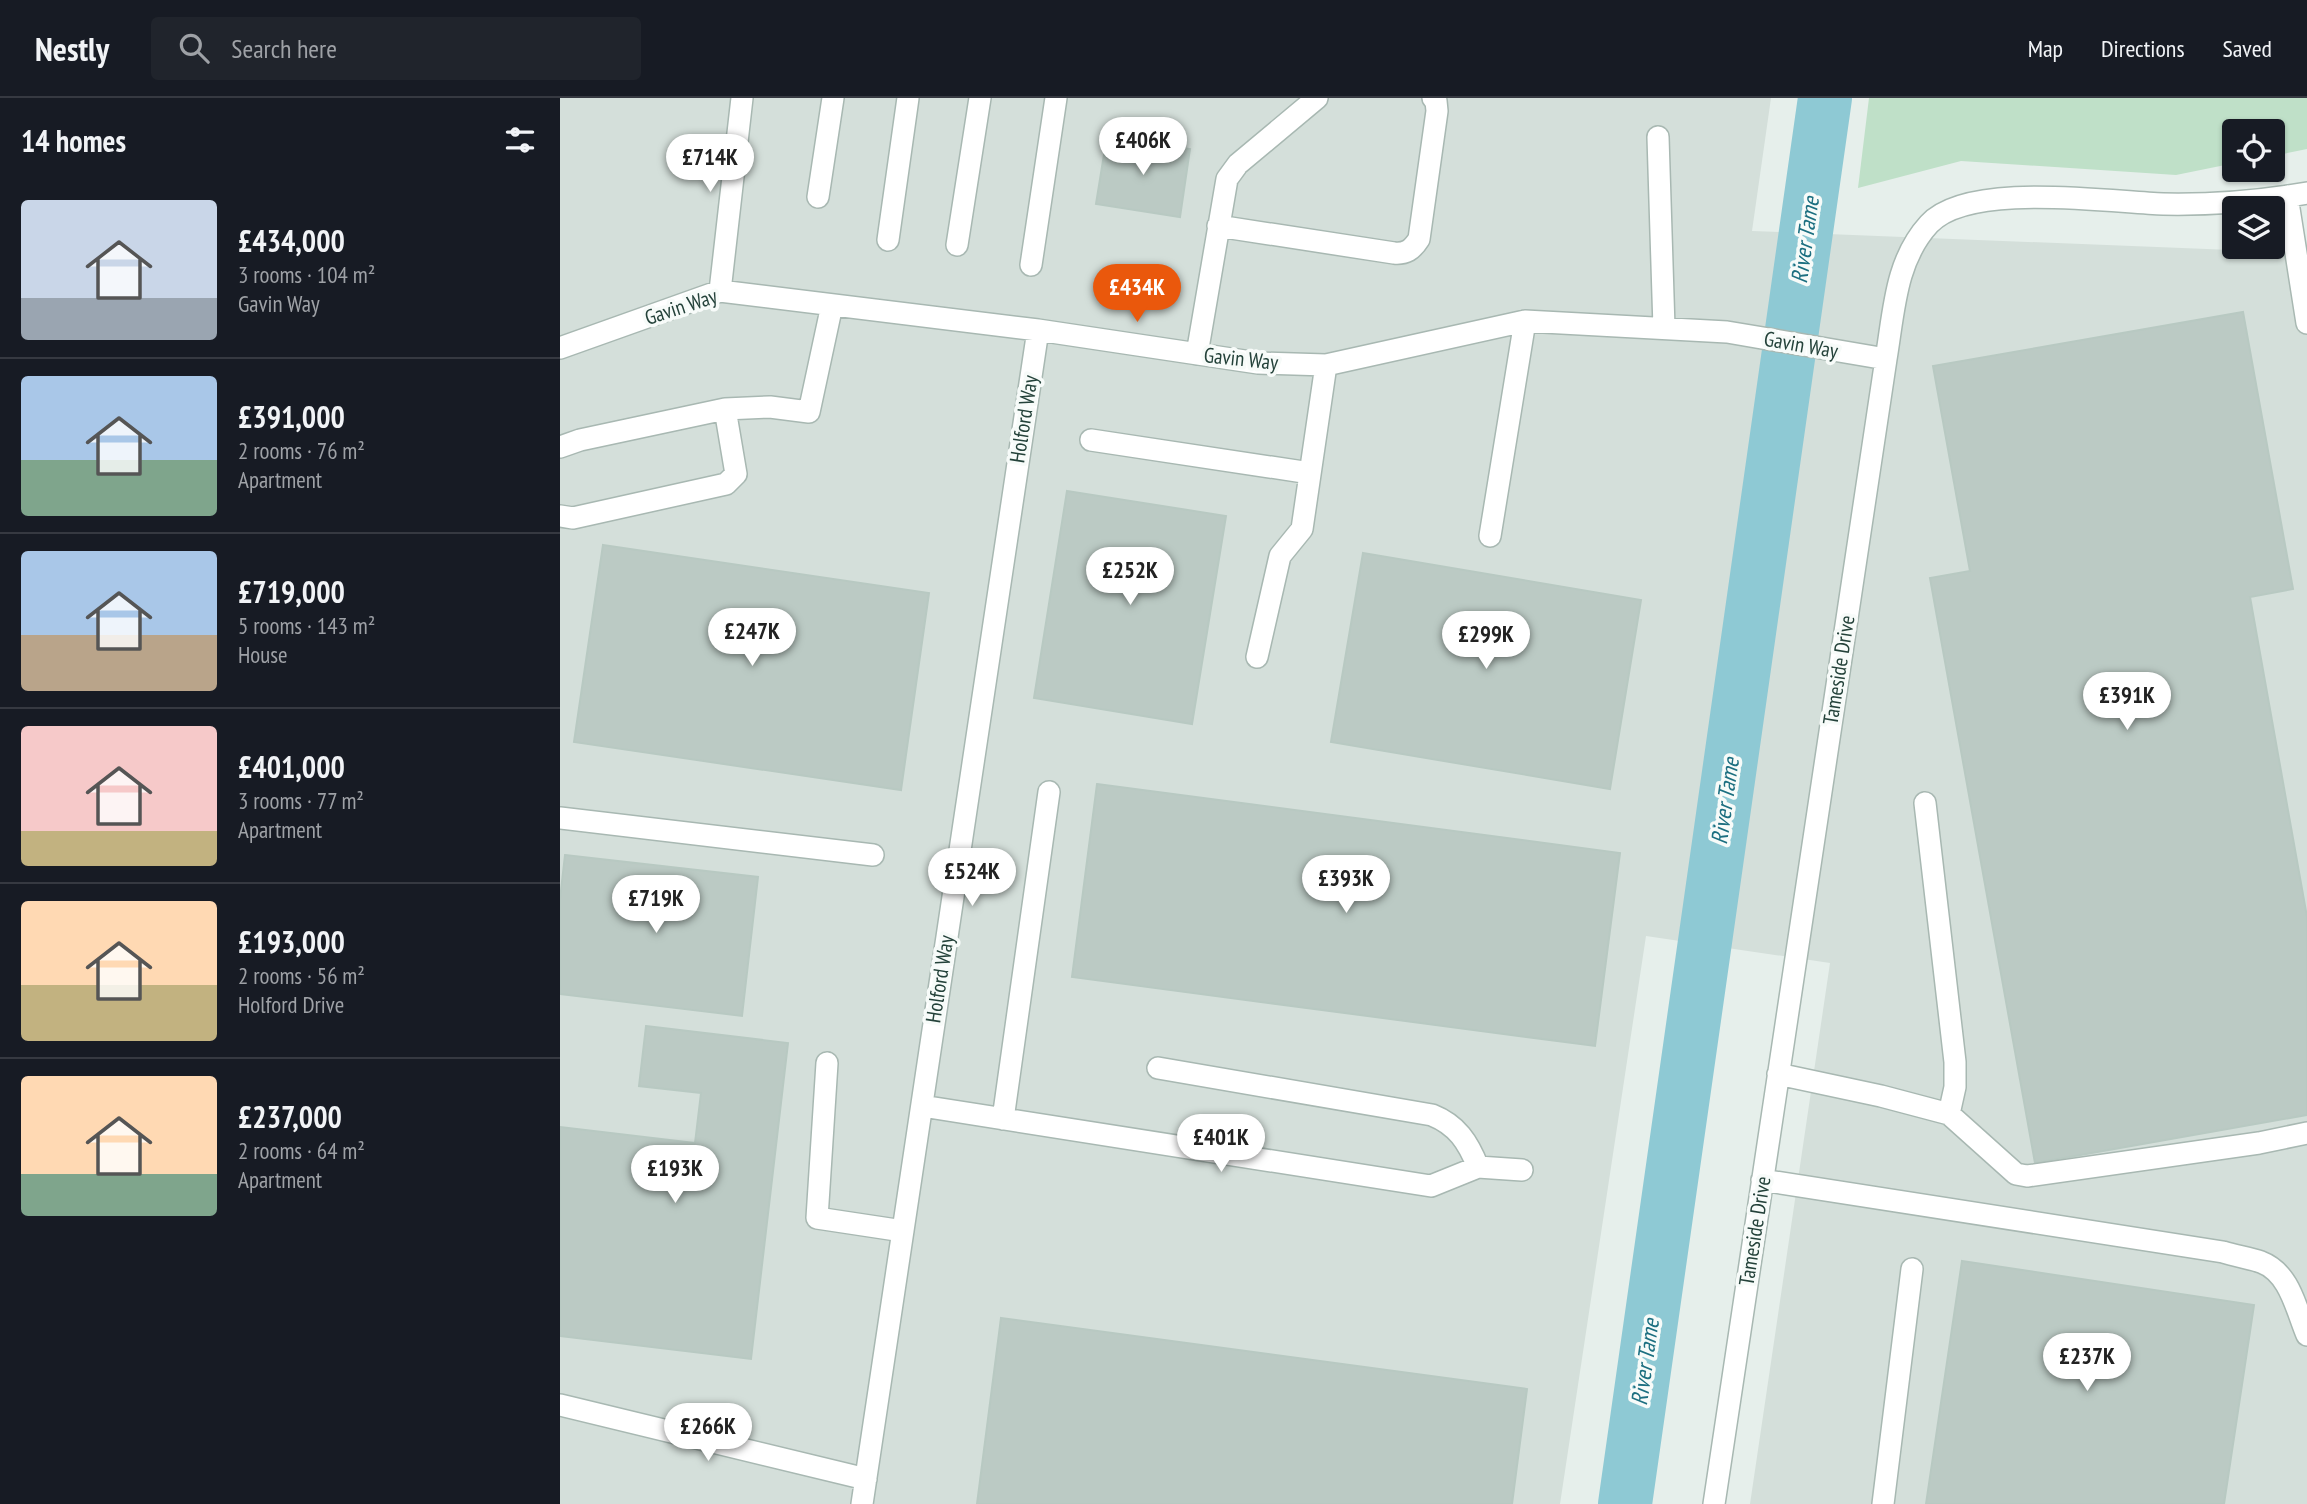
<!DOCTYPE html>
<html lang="en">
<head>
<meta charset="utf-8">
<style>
  :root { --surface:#171b24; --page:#20242c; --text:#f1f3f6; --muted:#9ea1a6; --line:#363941; --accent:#ea580c }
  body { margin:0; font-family:"PT Sans Narrow",sans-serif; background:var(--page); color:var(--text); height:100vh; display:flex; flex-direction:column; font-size:26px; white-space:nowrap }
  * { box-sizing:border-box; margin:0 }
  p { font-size:23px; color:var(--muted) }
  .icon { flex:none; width:38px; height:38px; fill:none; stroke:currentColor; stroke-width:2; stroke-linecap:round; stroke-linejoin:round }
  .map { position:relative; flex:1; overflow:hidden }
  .panel { display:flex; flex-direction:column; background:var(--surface); width:560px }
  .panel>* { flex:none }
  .buttons { position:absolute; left:1662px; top:21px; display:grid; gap:14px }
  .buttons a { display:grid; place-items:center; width:63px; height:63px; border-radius:7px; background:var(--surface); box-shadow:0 2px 5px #0004; font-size:35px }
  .price { position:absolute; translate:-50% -60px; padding:0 16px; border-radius:24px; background:#fff; color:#222; font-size:23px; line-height:46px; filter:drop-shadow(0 2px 4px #0008) }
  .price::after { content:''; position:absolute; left:50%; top:42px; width:21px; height:16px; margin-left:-10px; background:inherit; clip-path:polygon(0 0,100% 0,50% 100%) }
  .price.on { background:var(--accent); color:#fff }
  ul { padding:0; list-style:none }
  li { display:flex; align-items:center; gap:21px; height:175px; padding:0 21px }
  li+li { border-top:2px solid var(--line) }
  li span { display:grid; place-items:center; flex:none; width:196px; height:140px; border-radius:7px; color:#555 }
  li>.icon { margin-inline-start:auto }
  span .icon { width:84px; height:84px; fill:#fffc; stroke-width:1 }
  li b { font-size:30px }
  h2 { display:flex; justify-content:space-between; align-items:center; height:84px; padding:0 21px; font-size:30px }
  header { display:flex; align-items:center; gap:42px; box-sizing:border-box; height:98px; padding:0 35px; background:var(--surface); border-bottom:2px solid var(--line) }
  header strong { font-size:33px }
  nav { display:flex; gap:38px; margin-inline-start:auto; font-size:24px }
  .search { width:490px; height:63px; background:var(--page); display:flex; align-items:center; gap:18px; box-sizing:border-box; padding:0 24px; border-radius:7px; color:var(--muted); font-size:26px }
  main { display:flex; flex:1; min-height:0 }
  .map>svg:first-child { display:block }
  .built { fill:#d4dfda }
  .green { fill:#bfe0c8 }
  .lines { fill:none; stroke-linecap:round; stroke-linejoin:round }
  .river { stroke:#8ec9d4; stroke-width:54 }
  .building { fill:#bbcac4; stroke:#b8c9c2; stroke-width:2 }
  .minor-casing { stroke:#a8b8b2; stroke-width:24 }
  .minor { stroke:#fff; stroke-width:21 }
  .labels { text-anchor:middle; stroke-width:7; stroke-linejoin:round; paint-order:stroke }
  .street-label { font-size:21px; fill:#24423a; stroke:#f7fbf9 }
  .water-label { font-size:23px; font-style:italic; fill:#1c6f80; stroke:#f7fbf9 }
</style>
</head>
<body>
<header>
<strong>Nestly</strong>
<div class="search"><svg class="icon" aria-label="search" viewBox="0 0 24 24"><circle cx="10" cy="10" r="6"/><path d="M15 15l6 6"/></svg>Search here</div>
<nav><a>Map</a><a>Directions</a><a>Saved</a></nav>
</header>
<main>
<section class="panel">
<h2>14 homes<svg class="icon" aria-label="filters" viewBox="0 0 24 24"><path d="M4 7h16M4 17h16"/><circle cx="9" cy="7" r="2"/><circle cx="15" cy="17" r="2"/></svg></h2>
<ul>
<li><span style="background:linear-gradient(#c9d6e8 70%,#9aa5b1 0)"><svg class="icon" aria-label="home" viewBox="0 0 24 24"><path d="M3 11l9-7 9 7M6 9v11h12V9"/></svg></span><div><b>£434,000</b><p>3 rooms · 104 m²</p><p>Gavin Way</p></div></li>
<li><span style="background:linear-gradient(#a9c7e8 60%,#7fa58c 0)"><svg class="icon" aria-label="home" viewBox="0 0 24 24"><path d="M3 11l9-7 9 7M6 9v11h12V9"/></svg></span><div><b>£391,000</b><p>2 rooms · 76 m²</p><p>Apartment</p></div></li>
<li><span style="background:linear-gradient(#a9c7e8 60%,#b9a48a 0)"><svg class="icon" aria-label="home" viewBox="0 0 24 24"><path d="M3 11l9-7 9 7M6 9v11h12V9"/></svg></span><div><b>£719,000</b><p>5 rooms · 143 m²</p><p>House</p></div></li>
<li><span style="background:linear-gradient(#f6c9c9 75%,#c2b280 0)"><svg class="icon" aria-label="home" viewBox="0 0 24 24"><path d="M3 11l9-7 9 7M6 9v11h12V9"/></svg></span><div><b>£401,000</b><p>3 rooms · 77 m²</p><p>Apartment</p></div></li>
<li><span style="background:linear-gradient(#ffd9b3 60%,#c2b280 0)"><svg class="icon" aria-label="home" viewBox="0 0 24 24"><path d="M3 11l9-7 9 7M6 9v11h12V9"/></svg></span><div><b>£193,000</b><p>2 rooms · 56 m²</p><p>Holford Drive</p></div></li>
<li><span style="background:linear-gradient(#ffd9b3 70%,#7fa58c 0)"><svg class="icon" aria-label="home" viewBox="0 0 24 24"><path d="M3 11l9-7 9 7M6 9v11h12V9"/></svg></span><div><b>£237,000</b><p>2 rooms · 64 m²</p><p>Apartment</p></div></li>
</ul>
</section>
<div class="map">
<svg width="1747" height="1406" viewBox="0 0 1747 1406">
  <rect width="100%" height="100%" fill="#e6efeb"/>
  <!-- built -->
  <path class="built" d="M0,0H1211L1192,133L1747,155V1406H1190L1270,865L1086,838L1000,1406H0Z"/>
  <!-- green -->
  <path class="green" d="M1309,0H1747V51L1713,58V33H1675V65L1616,77L1401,63L1298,90Z"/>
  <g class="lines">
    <!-- river -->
    <path class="river" d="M1065,1406L1265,0"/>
  </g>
  <!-- building -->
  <path class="building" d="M547,38L630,51L620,119L536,106Z
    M1683,214L1733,491L1690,499L1747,819V1017L1475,1065L1370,480L1410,473L1373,268Z
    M507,393L666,418L632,626L474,600Z
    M43,447L369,495L341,692L14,644Z
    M803,455L1081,502L1050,691L771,644Z
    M537,686L1060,755L1035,948L512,879Z
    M5,757L198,779L182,918L0,896V801Z
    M86,928L228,945L191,1261L0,1238V1029L135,1045L141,995L79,988Z
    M1402,1163L1694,1207L1664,1406H1366Z
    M441,1220L967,1291L952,1406H417Z"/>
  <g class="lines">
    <!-- minor casing -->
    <g class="minor-casing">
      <path id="minor" d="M1098,39L1104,230
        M1727,98L1747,225
        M258,99L273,0
        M658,128L834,155C846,156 852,152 859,141L877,13L876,3L873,0
        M328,142L348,0
        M397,147L420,0
        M471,167L496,0
        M160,193L182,0
        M0,250L160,193L478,232L698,265L766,267L965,223L1167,234L1326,261
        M637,256L667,81L678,66L757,0
        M531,342L750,375
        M0,349L20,342L165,311L210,309L249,314L272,207
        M0,418L13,420L166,386L176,376L165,311
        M930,438L965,223
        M697,559L720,458L742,431L766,267
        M1365,705L1395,964V989L1389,1016
        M0,720L313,757
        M267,965L257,1120L343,1133
        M598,970L872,1017C897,1027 908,1044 918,1069
        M1218,976L1321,998L1389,1016L1456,1076L1467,1078L1699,1045L1747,1035
        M362,1008L871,1088L918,1069L962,1072
        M443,1021L489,694
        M1202,1082L1663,1154C1676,1158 1689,1160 1701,1164C1730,1175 1736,1211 1747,1237
        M0,1307L306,1381
        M302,1406L478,232
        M1154,1406L1326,261C1334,214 1335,163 1369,126C1408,83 1548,104 1603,106C1651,107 1700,103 1747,95
        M1323,1406L1352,1171"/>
    </g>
    <!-- minor -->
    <use href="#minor" class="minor"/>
  </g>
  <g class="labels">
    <!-- street labels -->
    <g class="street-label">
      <text transform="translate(121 209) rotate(-18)" y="7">Gavin Way</text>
      <text transform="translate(1241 247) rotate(10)" y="7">Gavin Way</text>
      <text transform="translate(681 261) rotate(6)" y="7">Gavin Way</text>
      <text transform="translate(464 321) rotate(-81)" y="7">Holford Way</text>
      <text transform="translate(1279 572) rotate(-81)" y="7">Tameside Drive</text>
      <text transform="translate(380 881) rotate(-81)" y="7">Holford Way</text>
      <text transform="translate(1195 1133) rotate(-81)" y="7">Tameside Drive</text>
    </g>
    <!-- water labels -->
    <g class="water-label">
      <text transform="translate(1245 142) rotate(-82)" y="8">River Tame</text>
      <text transform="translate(1165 703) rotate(-82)" y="8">River Tame</text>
      <text transform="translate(1085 1264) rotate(-82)" y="8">River Tame</text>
    </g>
  </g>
</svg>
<div class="buttons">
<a><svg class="icon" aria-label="locate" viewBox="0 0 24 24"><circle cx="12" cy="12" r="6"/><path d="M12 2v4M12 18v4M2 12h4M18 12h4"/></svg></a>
<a><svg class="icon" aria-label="layers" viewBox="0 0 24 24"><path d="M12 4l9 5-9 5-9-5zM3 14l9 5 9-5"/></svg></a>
</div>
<b class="price" style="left:583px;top:79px">£406K</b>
<b class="price" style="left:150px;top:96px">£714K</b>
<b class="price on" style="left:577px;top:226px">£434K</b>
<b class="price" style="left:570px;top:509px">£252K</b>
<b class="price" style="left:192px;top:570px">£247K</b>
<b class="price" style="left:926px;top:573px">£299K</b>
<b class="price" style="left:1567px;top:634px">£391K</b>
<b class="price" style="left:412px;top:810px">£524K</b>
<b class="price" style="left:786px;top:817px">£393K</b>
<b class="price" style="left:96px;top:837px">£719K</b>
<b class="price" style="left:661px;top:1076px">£401K</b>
<b class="price" style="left:115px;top:1107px">£193K</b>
<b class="price" style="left:1527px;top:1295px">£237K</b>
<b class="price" style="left:148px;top:1365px">£266K</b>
</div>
</main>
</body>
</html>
